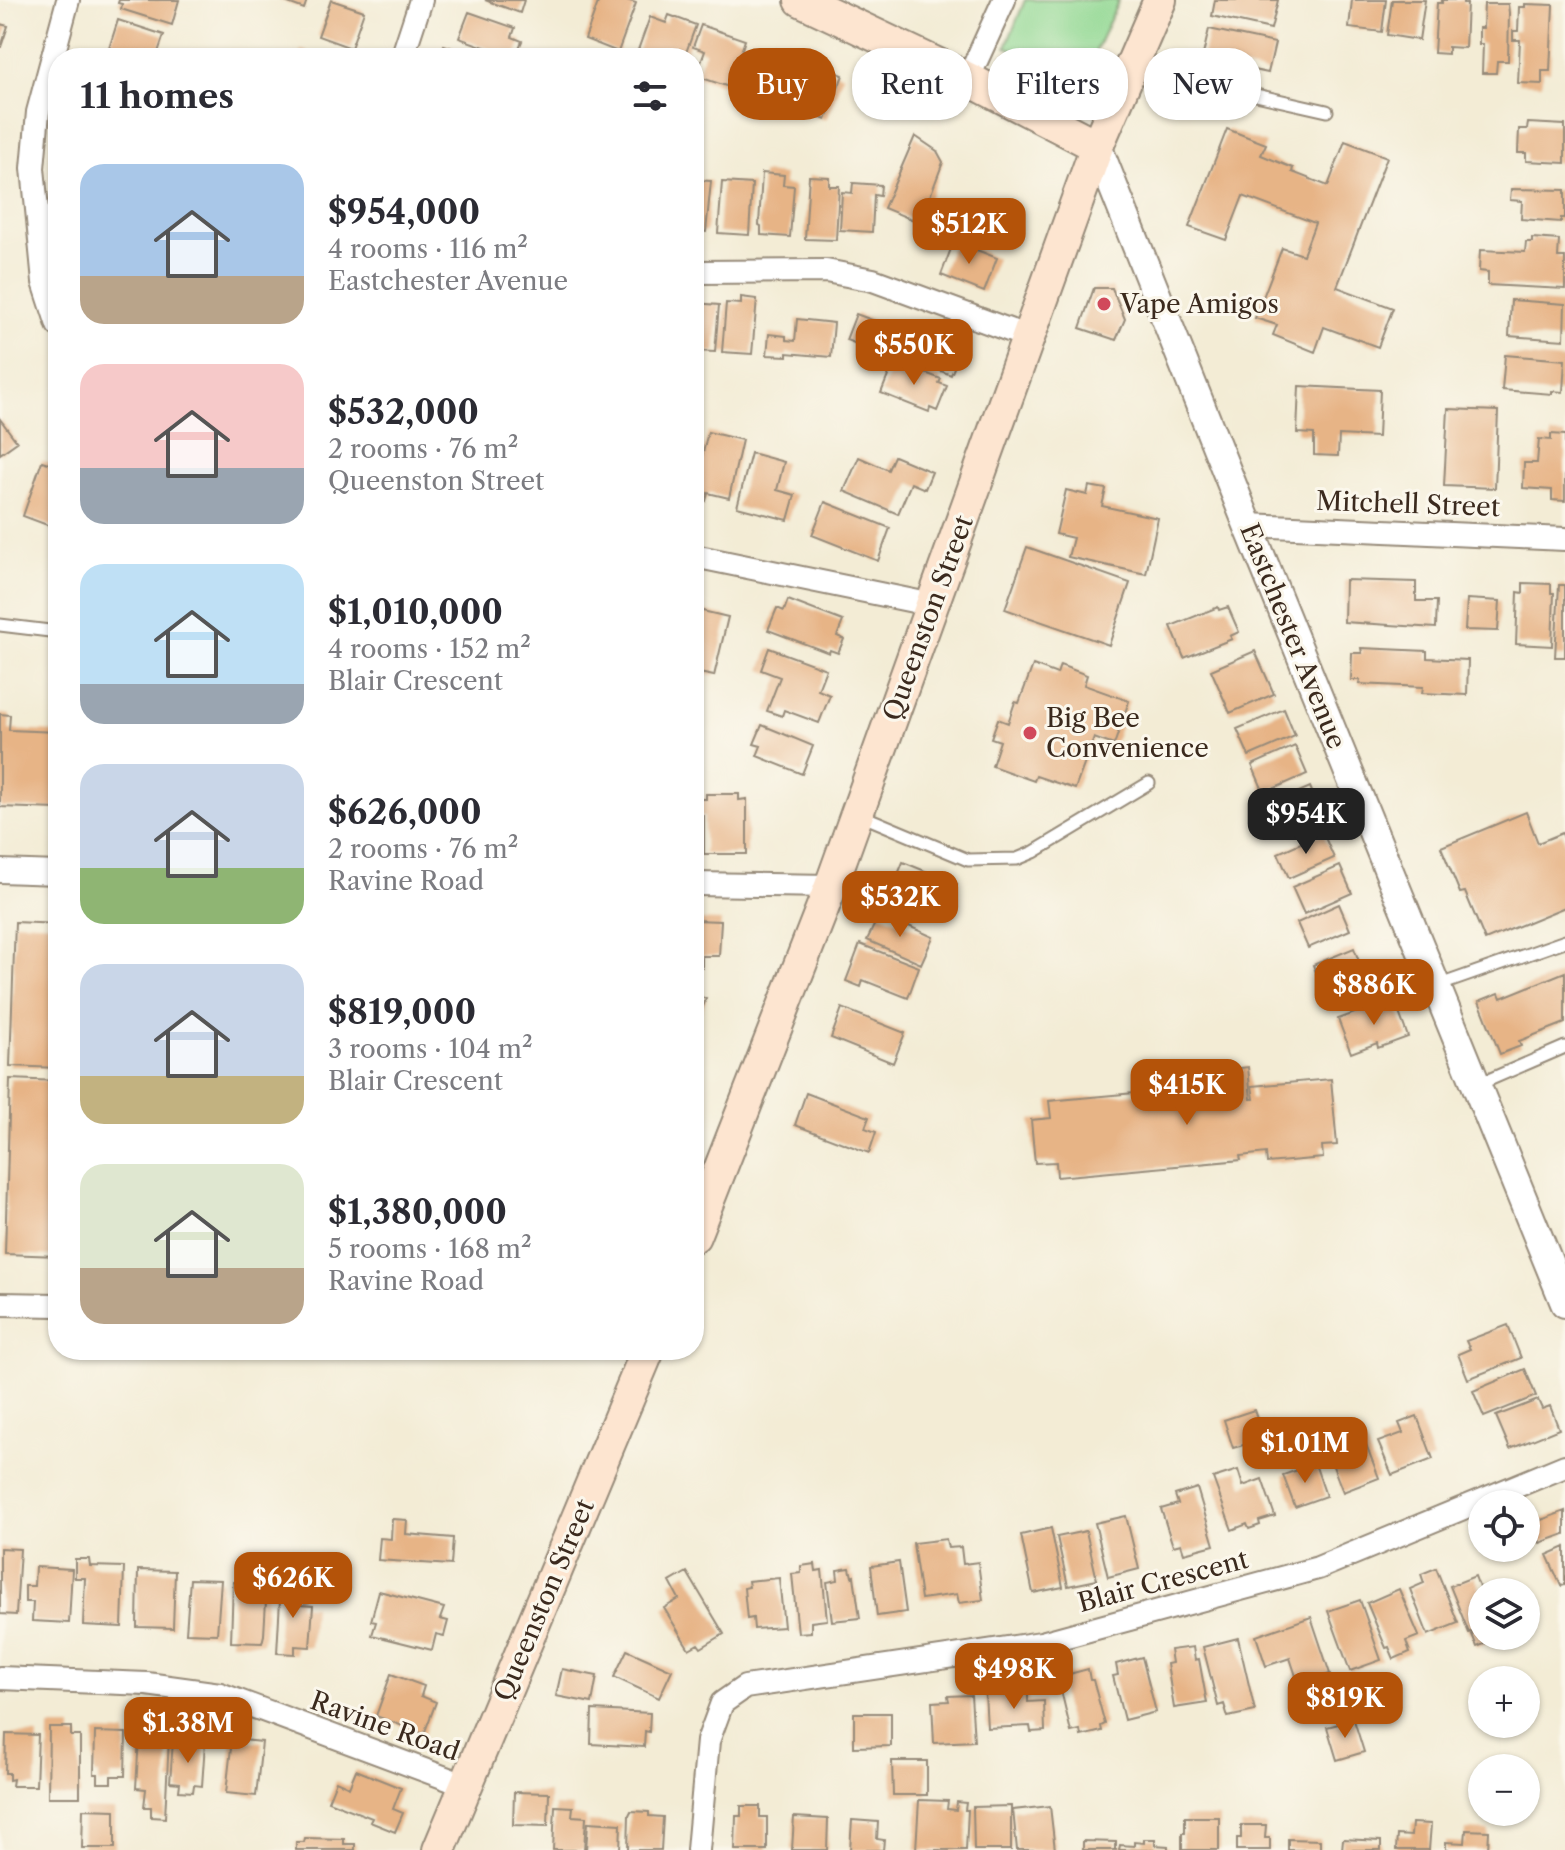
<!DOCTYPE html>
<html lang="en">
<head>
<meta charset="utf-8">
<style>
  :root { --surface:#fff; --page:#f2f2f3; --text:#2b2b33; --muted:#7c7c81; --accent:#b45309 }
  body { margin:0; font-family:"Libre Caslon Text",serif; background:var(--page); color:var(--text); height:100vh; display:flex; flex-direction:column; font-size:30px; white-space:nowrap }
  * { box-sizing:border-box; margin:0 }
  p { font-size:26px; color:var(--muted) }
  .icon { flex:none; width:44px; height:44px; fill:none; stroke:currentColor; stroke-width:2; stroke-linecap:round; stroke-linejoin:round }
  .map { position:relative; flex:1; overflow:hidden }
  .drawer { position:absolute; left:48px; top:48px; width:656px; height:1312px; display:flex; flex-direction:column; background:var(--surface); border-radius:32px; box-shadow:0 2px 6px #0004 }
  .drawer>* { flex:none }
  .guide { position:absolute; left:728px; top:48px; width:716px; height:72px; display:flex; gap:16px }
  .buttons { position:absolute; left:1468px; top:1490px; display:grid; gap:16px }
  .buttons a { display:grid; place-items:center; width:72px; height:72px; border-radius:50%; background:var(--surface); box-shadow:0 2px 6px #0004; font-size:40px }
  .price { position:absolute; translate:-50% -68px; padding:0 18px; border-radius:16px; background:var(--accent); color:#fff; font-size:26px; line-height:52px; filter:drop-shadow(0 2px 4px #0008) }
  .price::after { content:''; position:absolute; left:50%; top:48px; width:24px; height:18px; margin-left:-12px; background:inherit; clip-path:polygon(0 0,100% 0,50% 100%) }
  .price.selected { background:#222; color:#fff }
  ul { padding:0; list-style:none }
  li { display:flex; align-items:center; gap:24px; height:200px; padding:0 32px }
  li span { display:grid; place-items:center; flex:none; width:224px; height:160px; border-radius:24px; color:#555 }
  li>.icon { margin-inline-start:auto }
  span .icon { width:96px; height:96px; fill:#fffc; stroke-width:1 }
  li b { font-size:34px }
  h2 { display:flex; justify-content:space-between; align-items:center; height:96px; padding:0 32px; font-size:34px }
  .pill { padding:0 28px; border-radius:32px; background:var(--surface); box-shadow:0 2px 6px #0004; font-size:28px; line-height:72px }
  .pill.selected { background:var(--accent); color:#fff }
  .map>svg:first-child { display:block }
  .green { fill:#91d893; stroke:#668158; stroke-width:2 }
  .building { fill:#e7b486 }
  .lines { fill:none; stroke-linecap:round; stroke-linejoin:round }
  .service-casing { stroke:#978b7a; stroke-width:15 }
  .minor-casing { stroke:#978b7a; stroke-width:26 }
  .tertiary-casing { stroke:#978b7a; stroke-width:32 }
  .secondary-casing { stroke:#978b7a; stroke-width:36 }
  .service { stroke:#fff; stroke-width:11 }
  .minor { stroke:#fff; stroke-width:22 }
  .tertiary { stroke:#fff; stroke-width:28 }
  .secondary { stroke:#fde5d0; stroke-width:32 }
  .poi-dot { fill:#d1495b; stroke:#fbf7ec; stroke-width:3 }
  .labels { text-anchor:middle; stroke-width:6; stroke-linejoin:round; paint-order:stroke }
  .poi-label { font-size:26px; fill:#3b2a1e; stroke:#fbf7ec; text-anchor:start }
  .street-label { font-size:26px; fill:#3b2a1e; stroke:#fbf7ec }
</style>
</head>
<body>
<div class="map">
<svg width="1565" height="1850" viewBox="0 0 1565 1850">
  <rect width="100%" height="100%" fill="#fbf7ec"/>
  <filter id="ink" filterUnits="userSpaceOnUse"><feTurbulence type="fractalNoise" baseFrequency=".0125" numOctaves="2"/><feDisplacementMap in="SourceGraphic" scale="16" xChannelSelector="R" yChannelSelector="G"/><feConvolveMatrix kernelMatrix="1 2 1 2 8 2 1 2 1" color-interpolation-filters="sRGB"/></filter>
  <filter id="wash" filterUnits="userSpaceOnUse"><feTurbulence type="fractalNoise" baseFrequency=".006" numOctaves="4" result="noise"/><feDisplacementMap in="SourceGraphic" scale="32" xChannelSelector="R" yChannelSelector="G"/><feGaussianBlur stdDeviation="1.8" result="paint"/><feColorMatrix in="noise" values="0 0 0 0 0 0 0 0 0 0 0 0 0 0 0 0 0 1.4 0 .05"/><feComposite in="paint" operator="in"/></filter>
  <g filter="url(#wash)">
    <rect width="100%" height="100%" fill="#f3ecd5"/>
    <!-- green -->
    <path class="green" d="M1025,0H1119L1084,77L1006,47Z"/>
    <g id="blocks">
      <!-- building -->
      <path class="building" d="M119,0H179L172,25L121,9L122,4L118,3Z
        M280,0H307L304,9Z
        M331,0L364,11L351,48L318,36Z
        M485,0H524L520,13Z
        M599,0H627L636,3L618,52L585,39Z
        M1215,0H1278L1271,29L1212,16Z
        M1352,0H1386L1382,32L1349,28Z
        M1392,0H1425L1419,40L1387,35Z
        M1442,0H1463V3H1467L1465,48L1448,47V54L1434,53L1437,3H1442Z
        M1484,4H1508L1509,13L1508,61H1497L1496,73H1482L1483,44H1479V28H1483Z
        M1525,4L1553,5L1550,71H1542V84L1518,83L1520,40H1513V31H1518L1519,7H1525Z
        M469,12L515,28L512,37L522,41L515,58L459,38Z
        M669,15L696,25L684,58H660L638,50L650,17L666,23Z
        M118,20L164,35L156,58H106Z
        M0,24L8,26L1,47H0Z
        M701,25L745,40L729,87L696,76L705,51L693,47Z
        M1209,29L1275,43L1268,73L1202,59Z
        M444,45L480,58H439Z
        M762,48L776,53L777,49L785,51L783,55L794,59L778,103L746,92Z
        M301,50L324,57V58H298Z
        M802,59L843,75L826,120L797,109L804,92L792,87Z
        M1528,123L1565,125V163L1526,161V153H1518L1519,129H1527Z
        M1227,129L1266,144L1261,155L1293,168L1292,172L1328,186L1345,141L1387,157L1337,287L1393,308L1378,347L1324,327L1315,352L1273,335L1277,325L1255,318L1282,248L1303,255L1315,223L1243,196L1226,240L1189,227Z
        M915,136L937,151L943,162L920,223L884,208Z
        M762,173L784,175L783,185L794,186L790,237L761,235V226L759,225Z
        M809,176L829,177V186H839L836,240L805,239Z
        M694,180L711,181L706,232L694,231Z
        M722,182L752,184L749,235L718,233Z
        M853,183L881,185L880,196L874,195L872,232L840,230L842,192L852,193Z
        M1511,189L1565,190V218H1561V222L1521,219L1522,201L1510,200Z
        M1532,238L1559,240L1558,257H1565V289L1488,285V272L1479,271L1480,250L1525,252L1526,242H1532Z
        M954,241L997,258L984,292L941,275Z
        M1094,288H1112L1125,319L1116,340L1080,328Z
        M741,297L757,299L752,354L722,352L726,303L741,304Z
        M1511,300L1565,304L1564,340L1509,336Z
        M694,303L719,305L715,352L694,351Z
        M856,314L891,327L882,351L870,349L846,340Z
        M797,319L834,323L831,357L787,353V356L767,355L769,334L786,336V340L795,341Z
        M909,325L963,346L951,375L897,354Z
        M1505,355L1565,360L1563,392L1552,391V394L1502,390Z
        M894,361L941,379L939,383L947,386L937,411L930,408L929,412L881,393Z
        M1299,386L1380,390L1378,437L1339,435L1338,456L1314,455V434L1297,433Z
        M1448,409L1498,411L1495,488L1444,486Z
        M0,419L17,442L0,454Z
        M708,432L742,440L729,498L708,493L706,501L694,499V489Z
        M1551,434L1565,435V501L1552,500V490L1523,488L1524,463H1537L1539,439L1551,440Z
        M751,453L784,462L777,490L795,495L788,520L737,507Z
        M894,456L932,472L925,489L911,483L898,514L844,491L859,457L888,470Z
        M42,461L58,466V529L23,516Z
        M1089,486L1106,489L1102,506L1158,518L1146,574L1068,557L1073,538L1056,534L1066,490L1087,495Z
        M825,502L890,528L878,561L812,535Z
        M1027,547L1130,583L1109,645L1005,609Z
        M1345,580L1416,582V601H1437L1436,628L1344,622Z
        M1523,583L1551,584V593H1554L1552,646L1516,644L1518,592L1523,593Z
        M1559,585H1565V657H1555Z
        M1467,599L1500,601L1498,631L1465,630Z
        M788,600L843,621L837,636L844,639L838,653L830,650L829,653L768,630L777,608L784,611Z
        M1218,607L1219,610L1228,607L1239,632L1230,636L1232,639L1184,658L1171,626Z
        M694,609L728,617L714,676L694,672Z
        M769,648L826,669L818,690L830,695L819,723L784,710L782,716L767,711L780,677L761,670Z
        M1361,648L1427,651V658L1468,660L1467,695L1422,693L1423,687L1359,684L1360,680H1351L1352,653H1362Z
        M1255,651L1274,694L1230,713L1211,670Z
        M1033,665L1057,674L1060,665L1087,675L1084,685L1129,701L1114,745L1094,738L1075,789L1036,776L1034,781L992,766L1000,741L991,738L998,719L1008,723L1015,702L1019,703Z
        M1284,709L1295,736L1249,756L1237,729Z
        M0,714L10,715L9,730L58,732V809L0,807Z
        M762,725L813,746L802,774L757,756L761,746L754,744Z
        M1295,746L1307,774L1264,793L1252,765Z
        M1310,787L1321,813L1271,835L1260,809Z
        M706,794H739V800L747,799V854H704V816H696V799H706Z
        M1526,812L1538,843L1562,833L1565,841V907L1485,940L1465,892L1460,893L1441,847Z
        M1323,833L1334,858L1289,878L1278,853Z
        M903,862L957,884L944,915L890,894Z
        M1340,866L1352,893L1304,914L1292,887Z
        M1339,904L1350,930L1308,948L1297,923Z
        M880,913L933,937L921,964L867,940Z
        M694,920L721,921L719,956H702V968H694Z
        M15,922L58,924V1068L10,1066Z
        M860,944L919,967L908,998L863,980L861,987L846,981Z
        M1354,948L1364,975L1324,992L1313,965Z
        M1565,972V1023L1519,1041L1521,1046L1500,1054L1479,1001L1499,993L1501,998Z
        M694,990L698,992L697,995L706,999L694,1028Z
        M1394,999L1408,1037L1378,1048L1377,1043L1351,1053L1338,1019Z
        M842,1008L905,1033L893,1063L831,1038Z
        M1248,1067L1251,1099H1254L1252,1086L1331,1079L1337,1145L1322,1146L1323,1158L1267,1163L1266,1153L1240,1156L1241,1160L1057,1177L1056,1162L1035,1163L1031,1120L1051,1118L1049,1101L1231,1084L1233,1101H1235L1232,1069Z
        M10,1079L58,1081V1256L5,1254Z
        M806,1093L869,1117L865,1128L876,1132L869,1153L795,1125Z
        M1508,1325L1521,1358L1468,1379L1458,1354L1470,1349L1466,1341Z
        M1525,1369L1536,1396L1484,1417L1473,1391Z
        M1538,1400L1542,1409L1550,1406L1559,1429L1510,1449L1496,1416Z
        M1254,1410L1264,1439L1233,1448L1224,1420Z
        M1417,1416L1433,1459L1392,1475L1378,1442L1403,1433L1399,1423Z
        M1348,1433L1349,1438L1362,1434L1379,1478L1343,1492L1326,1448L1334,1444L1332,1439Z
        M1315,1464L1326,1496L1295,1507L1283,1475Z
        M1238,1470L1243,1486L1262,1479L1275,1516L1259,1521L1260,1525L1249,1529L1247,1524L1232,1530L1213,1478Z
        M1197,1488L1214,1545L1184,1553L1181,1544L1173,1546L1161,1509L1178,1504L1175,1495Z
        M1565,1511V1534L1540,1543L1533,1523Z
        M1126,1516L1139,1569L1108,1577L1095,1523Z
        M392,1519L407,1520L406,1534L453,1538L451,1565L378,1560L380,1538L391,1539Z
        M1051,1528L1063,1587L1033,1593L1021,1535Z
        M1086,1531L1097,1580L1068,1586L1057,1537Z
        M946,1539L948,1548L961,1547L963,1564L978,1562L983,1600L959,1603L957,1594L921,1599L913,1543Z
        M1565,1547V1585L1561,1586L1547,1555Z
        M0,1548L20,1549L16,1615L0,1614Z
        M75,1559H89L90,1566L124,1567L122,1627L83,1625L85,1578H75Z
        M899,1562L906,1612L877,1616L871,1566Z
        M815,1564L816,1571L822,1570L827,1620L811,1622V1632L798,1633L792,1574L801,1573V1566Z
        M35,1567L72,1569L69,1623L32,1621L33,1602H25V1586H34Z
        M850,1568L852,1577L854,1576L860,1618L832,1621L827,1582L838,1580L837,1570Z
        M1436,1568L1458,1623L1428,1635L1410,1589L1424,1583L1421,1574Z
        M138,1570L175,1571L173,1628L137,1627Z
        M687,1572L724,1634L701,1648L698,1644L689,1649L664,1608L679,1599L670,1582Z
        M1475,1576L1482,1595V1636H1498L1499,1638L1477,1647L1471,1632L1469,1633L1450,1586Z
        M779,1578L784,1627L754,1629L753,1618L747,1619L744,1588L749,1587L748,1581Z
        M190,1579L221,1580L217,1634L186,1633Z
        M233,1582L267,1584L264,1635L262,1643L231,1642Z
        M281,1582L301,1583L299,1605L313,1606L310,1647L295,1646V1654L277,1653Z
        M1399,1589L1419,1636L1406,1641L1410,1652L1394,1659L1389,1647L1386,1648L1367,1603Z
        M379,1591L444,1608L440,1619L448,1621L444,1636L436,1634L432,1650L372,1635L376,1622L371,1621Z
        M1360,1600L1381,1660L1350,1671L1328,1611Z
        M1311,1617L1330,1674L1299,1685L1290,1658L1266,1666L1256,1636Z
        M1238,1638L1255,1711L1228,1717L1224,1704L1218,1706L1203,1647Z
        M1193,1647L1195,1660L1199,1659L1207,1703L1174,1708L1167,1664L1172,1663L1170,1650Z
        M627,1650L672,1670L659,1698L614,1677Z
        M1142,1657L1156,1712L1124,1720L1113,1676L1118,1675L1116,1664Z
        M562,1669L597,1676L592,1703L556,1696Z
        M1088,1669L1090,1680H1093L1105,1724L1101,1726L1102,1731L1081,1736L1080,1730L1071,1732L1060,1686L1065,1685L1062,1676Z
        M391,1674L424,1686L421,1696L436,1702L424,1734L376,1716Z
        M1028,1690V1702L1044,1701L1045,1731L1031,1732L1030,1726L987,1728L985,1692Z
        M971,1695L974,1741L934,1743L932,1702L949,1701L948,1696Z
        M592,1710L650,1713L649,1732L645,1731L644,1747L591,1744Z
        M854,1713H891V1746L854,1747Z
        M1354,1720L1364,1752L1337,1760L1327,1727Z
        M49,1727H71V1736H80V1797H48Z
        M95,1732L126,1733L125,1776H111V1783H98V1774H94Z
        M6,1734L38,1735L36,1786H12L13,1779L9,1780V1773H5Z
        M139,1737L169,1739L165,1818L151,1817V1807H144L146,1789L136,1788Z
        M232,1739L262,1742L256,1796L226,1793Z
        M173,1741L205,1743L202,1786L194,1785L193,1792L179,1791L180,1783L170,1782Z
        M892,1761H927V1795H893Z
        M356,1770L401,1788L393,1809L403,1813L395,1832L370,1822L372,1818L328,1801L336,1781L349,1787Z
        M514,1792L549,1793L548,1826L513,1825Z
        M919,1800L948,1801L947,1809L956,1810L957,1802L966,1803L965,1810H968L966,1850H916Z
        M555,1806L573,1807L572,1816L586,1817L584,1850H553Z
        M741,1806H760V1817H767V1850H735L736,1816H741Z
        M1011,1806V1850H974L973,1807Z
        M1050,1806L1055,1850H1017L1013,1810Z
        M83,1809L115,1810V1848H82Z
        M631,1811L649,1812V1816L663,1817L661,1850H628L629,1815Z
        M794,1817L828,1819L827,1850H792Z
        M1185,1817H1219V1850H1182V1833H1185Z
        M852,1820L878,1822L877,1839L884,1840L883,1850H850Z
        M588,1822L621,1824L620,1850H586Z
        M1412,1823L1431,1824L1429,1850H1396L1397,1835L1411,1836Z
        M1241,1825H1266L1265,1838H1270V1850H1237V1838H1241Z
        M1466,1830L1489,1831L1488,1850H1446V1842L1465,1843Z
        M305,1838L344,1839V1844H355V1850H296V1842H304Z
        M1144,1839H1155V1845L1168,1846V1850H1119L1120,1845L1134,1846V1842L1144,1843Z
        M1288,1839L1320,1840V1850H1288Z
        M1343,1839L1381,1841V1850H1342Z
        M1083,1841L1116,1842V1850H1083Z"/>
    </g>
  </g>
  <g filter="url(#ink)">
    <use href="#blocks" fill-opacity="0" stroke="#978b7a" stroke-width="2"/>
    <g class="lines">
      <!-- service casing -->
      <g class="service-casing">
        <path id="service" d="M1136,68L1327,111
          M0,625L58,632
          M858,814L968,860L1017,859L1034,852L1149,783
          M1437,986L1565,941
          M1477,1085L1565,1047"/>
      </g>
      <!-- minor casing -->
      <g class="minor-casing">
        <path id="minor" d="M402,58L421,0
          M968,79L1004,0
          M694,272L826,271L873,280L1028,337
          M58,325L44,282L33,168L38,112L68,0
          M1248,525L1565,539
          M694,556L933,605
          M0,871L58,873
          M694,884L831,886
          M0,1304L58,1305
          M0,1678L147,1684L220,1694L467,1786
          M698,1850L708,1741L722,1703L745,1687L1041,1643L1318,1568L1565,1466"/>
      </g>
      <!-- tertiary casing -->
      <g class="tertiary-casing">
        <path id="tertiary" d="M1097,146L1248,525L1565,1303"/>
      </g>
      <!-- secondary casing -->
      <g class="secondary-casing">
        <path id="secondary" d="M801,0L968,79L1097,146
          M694,1236L831,886L1097,146L1160,0
          M439,1850L648,1350"/>
      </g>
      <!-- service -->
      <use href="#service" class="service"/>
      <!-- minor -->
      <use href="#minor" class="minor"/>
      <!-- tertiary -->
      <use href="#tertiary" class="tertiary"/>
      <!-- secondary -->
      <use href="#secondary" class="secondary"/>
    </g>
  </g>
  <!-- markers -->
  <g class="poi-dot">
    <circle cx="1104" cy="304" r="8"/>
    <circle cx="1030" cy="733" r="8"/>
  </g>
  <g class="labels">
    <!-- poi labels -->
    <g class="poi-label">
      <text x="1120" y="313">Vape Amigos</text>
      <text x="1046" y="727">Big Bee<tspan x="1046" dy="30">Convenience</tspan></text>
    </g>
    <!-- street labels -->
    <g class="street-label">
      <text transform="translate(1408 504) rotate(2)" y="9">Mitchell Street</text>
      <text transform="translate(928 618) rotate(-70)" y="9">Queenston Street</text>
      <text transform="translate(1293 636) rotate(68)" y="9">Eastchester Avenue</text>
      <text transform="translate(1163 1581) rotate(-15)" y="9">Blair Crescent</text>
      <text transform="translate(544 1600) rotate(-67)" y="9">Queenston Street</text>
      <text transform="translate(385 1726) rotate(20)" y="9">Ravine Road</text>
    </g>
  </g>
</svg>
<div class="buttons">
<a><svg class="icon" aria-label="locate" viewBox="0 0 24 24"><circle cx="12" cy="12" r="6"/><path d="M12 2v4M12 18v4M2 12h4M18 12h4"/></svg></a>
<a><svg class="icon" aria-label="layers" viewBox="0 0 24 24"><path d="M12 4l9 5-9 5-9-5zM3 14l9 5 9-5"/></svg></a>
<a>+</a>
<a>−</a>
</div>
<b class="price" style="left:969px;top:266px">$512K</b>
<b class="price" style="left:914px;top:387px">$550K</b>
<b class="price selected" style="left:1306px;top:856px">$954K</b>
<b class="price" style="left:900px;top:939px">$532K</b>
<b class="price" style="left:1374px;top:1027px">$886K</b>
<b class="price" style="left:1187px;top:1127px">$415K</b>
<b class="price" style="left:1305px;top:1485px">$1.01M</b>
<b class="price" style="left:293px;top:1620px">$626K</b>
<b class="price" style="left:1014px;top:1711px">$498K</b>
<b class="price" style="left:1345px;top:1740px">$819K</b>
<b class="price" style="left:188px;top:1765px">$1.38M</b>
<div class="guide">
<a class="pill selected">Buy</a>
<a class="pill">Rent</a>
<a class="pill">Filters</a>
<a class="pill">New</a>
</div>
<section class="drawer">
<h2>11 homes<svg class="icon" aria-label="filters" viewBox="0 0 24 24"><path d="M4 7h16M4 17h16"/><circle cx="9" cy="7" r="2"/><circle cx="15" cy="17" r="2"/></svg></h2>
<ul>
<li><span style="background:linear-gradient(#a9c7e8 70%,#b9a48a 0)"><svg class="icon" aria-label="home" viewBox="0 0 24 24"><path d="M3 11l9-7 9 7M6 9v11h12V9"/></svg></span><div><b>$954,000</b><p>4 rooms · 116 m²</p><p>Eastchester Avenue</p></div></li>
<li><span style="background:linear-gradient(#f6c9c9 65%,#9aa5b1 0)"><svg class="icon" aria-label="home" viewBox="0 0 24 24"><path d="M3 11l9-7 9 7M6 9v11h12V9"/></svg></span><div><b>$532,000</b><p>2 rooms · 76 m²</p><p>Queenston Street</p></div></li>
<li><span style="background:linear-gradient(#bfe0f5 75%,#9aa5b1 0)"><svg class="icon" aria-label="home" viewBox="0 0 24 24"><path d="M3 11l9-7 9 7M6 9v11h12V9"/></svg></span><div><b>$1,010,000</b><p>4 rooms · 152 m²</p><p>Blair Crescent</p></div></li>
<li><span style="background:linear-gradient(#c9d6e8 65%,#8fb573 0)"><svg class="icon" aria-label="home" viewBox="0 0 24 24"><path d="M3 11l9-7 9 7M6 9v11h12V9"/></svg></span><div><b>$626,000</b><p>2 rooms · 76 m²</p><p>Ravine Road</p></div></li>
<li><span style="background:linear-gradient(#c9d6e8 70%,#c2b280 0)"><svg class="icon" aria-label="home" viewBox="0 0 24 24"><path d="M3 11l9-7 9 7M6 9v11h12V9"/></svg></span><div><b>$819,000</b><p>3 rooms · 104 m²</p><p>Blair Crescent</p></div></li>
<li><span style="background:linear-gradient(#dfe7d0 65%,#b9a48a 0)"><svg class="icon" aria-label="home" viewBox="0 0 24 24"><path d="M3 11l9-7 9 7M6 9v11h12V9"/></svg></span><div><b>$1,380,000</b><p>5 rooms · 168 m²</p><p>Ravine Road</p></div></li>
</ul>
</section>
</div>
</body>
</html>
